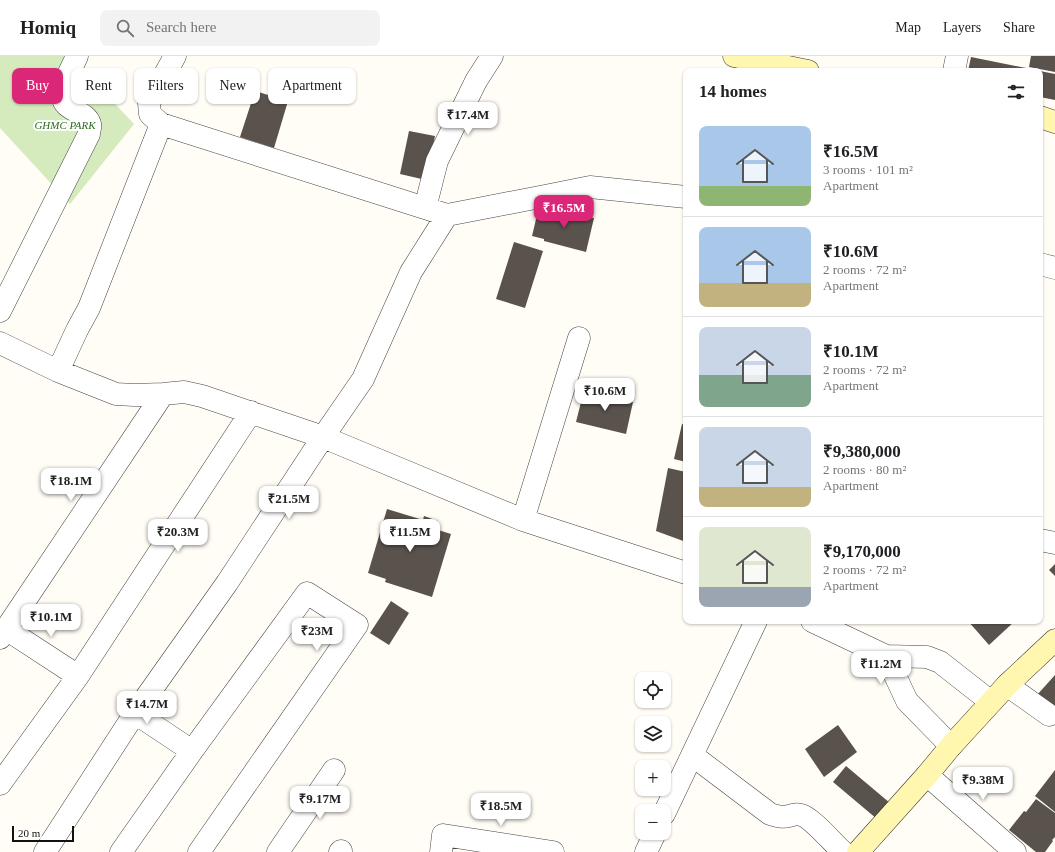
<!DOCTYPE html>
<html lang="en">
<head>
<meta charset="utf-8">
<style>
  :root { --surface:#fff; --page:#f2f2f2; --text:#202124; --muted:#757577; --line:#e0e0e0; --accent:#db2777 }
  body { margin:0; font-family:Georgia,serif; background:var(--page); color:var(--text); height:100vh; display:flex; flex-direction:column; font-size:15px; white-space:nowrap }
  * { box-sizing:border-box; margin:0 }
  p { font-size:13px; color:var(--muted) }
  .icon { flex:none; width:22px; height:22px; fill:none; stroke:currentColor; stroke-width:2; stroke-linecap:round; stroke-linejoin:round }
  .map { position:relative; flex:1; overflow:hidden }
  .drawer { position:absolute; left:683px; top:12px; width:360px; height:556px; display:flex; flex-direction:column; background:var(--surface); border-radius:8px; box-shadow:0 1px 3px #0004 }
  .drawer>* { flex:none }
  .top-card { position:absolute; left:12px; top:12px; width:380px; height:36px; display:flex; gap:8px }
  .controls { position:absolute; left:635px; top:616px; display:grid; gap:8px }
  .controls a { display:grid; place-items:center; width:36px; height:36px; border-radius:8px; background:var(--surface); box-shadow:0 1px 3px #0004; font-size:20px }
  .scale { position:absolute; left:12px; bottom:10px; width:62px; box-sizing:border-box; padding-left:4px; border:2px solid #111; border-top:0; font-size:11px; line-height:14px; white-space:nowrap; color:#111; -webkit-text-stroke:3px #fff; paint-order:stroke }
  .price { position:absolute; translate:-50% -34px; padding:0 9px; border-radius:8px; background:#fff; color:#222; font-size:13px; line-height:26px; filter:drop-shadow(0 1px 2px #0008) }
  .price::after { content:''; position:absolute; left:50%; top:24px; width:12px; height:9px; margin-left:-6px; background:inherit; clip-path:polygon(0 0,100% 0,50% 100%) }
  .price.selected { background:var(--accent); color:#fff }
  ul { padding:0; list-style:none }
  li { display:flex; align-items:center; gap:12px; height:100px; padding:0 16px }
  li+li { border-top:1px solid var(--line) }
  li span { display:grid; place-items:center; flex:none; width:112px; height:80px; border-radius:8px; color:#555 }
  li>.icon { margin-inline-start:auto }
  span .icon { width:48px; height:48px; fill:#fffc; stroke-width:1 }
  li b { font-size:17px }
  h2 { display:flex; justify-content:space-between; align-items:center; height:48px; padding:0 16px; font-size:17px }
  .pill { padding:0 14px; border-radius:8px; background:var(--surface); box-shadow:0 1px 3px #0004; font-size:14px; line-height:36px }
  .pill.selected { background:var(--accent); color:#fff }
  header { display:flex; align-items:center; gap:24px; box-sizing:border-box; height:56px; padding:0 20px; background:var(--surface); border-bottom:1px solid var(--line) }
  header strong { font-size:19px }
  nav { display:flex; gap:22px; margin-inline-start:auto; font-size:14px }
  .search { width:280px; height:36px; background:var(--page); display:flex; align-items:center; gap:10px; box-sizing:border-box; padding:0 14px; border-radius:8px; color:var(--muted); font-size:15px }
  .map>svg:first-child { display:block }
  .green { fill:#d5ebbd }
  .building { fill:#5a524d }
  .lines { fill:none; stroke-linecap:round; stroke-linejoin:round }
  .street-casing { stroke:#444; stroke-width:23 }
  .secondary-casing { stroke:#333; stroke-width:23 }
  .street { stroke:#fff; stroke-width:22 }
  .secondary { stroke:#fff6b0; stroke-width:22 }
  .labels { text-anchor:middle; stroke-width:4; stroke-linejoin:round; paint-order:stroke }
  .park-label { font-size:11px; font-style:italic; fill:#2f6b1f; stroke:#fff }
</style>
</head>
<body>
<header>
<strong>Homiq</strong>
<div class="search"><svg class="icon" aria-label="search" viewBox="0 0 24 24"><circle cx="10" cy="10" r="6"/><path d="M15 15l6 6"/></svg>Search here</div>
<nav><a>Map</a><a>Layers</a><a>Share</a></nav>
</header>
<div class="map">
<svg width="1055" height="796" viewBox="0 0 1055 796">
  <rect width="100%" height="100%" fill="#fffdf5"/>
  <!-- green -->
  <path class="green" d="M0,0H70L134,68L70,148L0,72Z"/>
  <!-- building -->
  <path class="building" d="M1031,0H1055V16L1029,11Z
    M971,1L1036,14V15H968Z
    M1040,15L1055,18V44L1040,41Z
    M255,35L288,45L274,92L240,81Z
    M409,75L435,80L426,124L400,118Z
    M549,151L594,162L586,196L544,185V183L532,180L537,159Z
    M514,186L543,195L525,252L496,243Z
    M584,334L633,346L626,378L576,366Z
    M682,368L686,369V406L674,403Z
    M668,412L686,416V486L656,475Z
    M387,453L423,464L424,460L438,465L435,473L451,478L432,541L385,526L386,523L368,517Z
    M1055,508V520L1049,514Z
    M391,545L409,557L389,589L370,577Z
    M968,565H1015L989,589Z
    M1055,619V651L1037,639Z
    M838,669L857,696L824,721L805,693Z
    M846,710L890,747L877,763L833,726Z
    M1055,714V756L1035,740Z
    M1036,743L1055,757V781L1052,784L1053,785L1045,796H1036L1009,774L1024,755L1026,756Z"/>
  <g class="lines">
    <!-- street casing -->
    <g class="street-casing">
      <path id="street" d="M954,15L957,0
        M161,68L150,58L149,47L175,0
        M425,152L437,105L476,25L492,0
        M1040,208L1055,212
        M0,255L89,78C89,75 91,71 90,68C86,54 63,55 63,41C62,27 72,12 77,0
        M0,287L58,315L116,338L134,339L163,338L184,336L202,340L323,381L523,464L686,517
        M58,315L77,274L89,252L161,68L447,159
        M523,464L579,282
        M1040,484L1055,487
        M812,565L886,600L907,645L951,690
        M6,573L78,620
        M0,582L163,338
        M886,600L927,601L940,606L991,646
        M1007,629L1049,659
        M135,657L192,695
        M692,699L770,758C777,760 782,762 789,760C793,759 796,757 801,759C811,761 834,788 843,796
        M927,719L1015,796
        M0,728L78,620L251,356
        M664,758L756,565
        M45,796L135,657L227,527L323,381L363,323L411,216L447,159L540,141L590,131L686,141
        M121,796L192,695L307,537L357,569L199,796
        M278,796L334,714
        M340,796L341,795
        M441,796L443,779L553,796
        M646,796L655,777"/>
    </g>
    <!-- secondary casing -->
    <g class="secondary-casing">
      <path id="secondary" d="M734,0L808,15
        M1040,61L1055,66
        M858,796L927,719L951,690L1007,629L1055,584"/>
    </g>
    <!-- street -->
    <use href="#street" class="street"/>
    <!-- secondary -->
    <use href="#secondary" class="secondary"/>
  </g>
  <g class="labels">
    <!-- park labels -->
    <g class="park-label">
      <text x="65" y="73">GHMC PARK</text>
    </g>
  </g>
</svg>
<div class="controls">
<a><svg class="icon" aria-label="locate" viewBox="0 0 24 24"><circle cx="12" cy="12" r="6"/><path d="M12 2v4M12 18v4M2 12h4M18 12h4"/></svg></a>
<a><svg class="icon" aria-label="layers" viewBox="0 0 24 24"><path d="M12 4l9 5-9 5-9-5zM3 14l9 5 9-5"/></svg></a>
<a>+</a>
<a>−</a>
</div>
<div class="scale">20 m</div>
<b class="price" style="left:468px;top:80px">₹17.4M</b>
<b class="price selected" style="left:564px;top:173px">₹16.5M</b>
<b class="price" style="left:605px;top:356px">₹10.6M</b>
<b class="price" style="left:71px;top:446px">₹18.1M</b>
<b class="price" style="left:289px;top:464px">₹21.5M</b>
<b class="price" style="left:178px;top:497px">₹20.3M</b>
<b class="price" style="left:410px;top:497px">₹11.5M</b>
<b class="price" style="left:51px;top:582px">₹10.1M</b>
<b class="price" style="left:317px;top:596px">₹23M</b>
<b class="price" style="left:881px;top:629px">₹11.2M</b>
<b class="price" style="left:147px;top:669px">₹14.7M</b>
<b class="price" style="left:983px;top:745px">₹9.38M</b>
<b class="price" style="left:320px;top:764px">₹9.17M</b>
<b class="price" style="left:501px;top:771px">₹18.5M</b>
<div class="top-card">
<a class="pill selected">Buy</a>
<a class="pill">Rent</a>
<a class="pill">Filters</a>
<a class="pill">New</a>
<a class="pill">Apartment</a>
</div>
<section class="drawer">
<h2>14 homes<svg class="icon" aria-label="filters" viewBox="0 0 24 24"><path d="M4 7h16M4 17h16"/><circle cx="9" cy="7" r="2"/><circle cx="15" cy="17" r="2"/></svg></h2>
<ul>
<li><span style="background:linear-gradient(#a9c7e8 75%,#8fb573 0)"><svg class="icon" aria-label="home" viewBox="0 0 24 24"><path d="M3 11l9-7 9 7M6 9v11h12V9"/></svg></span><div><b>₹16.5M</b><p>3 rooms · 101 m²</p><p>Apartment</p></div></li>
<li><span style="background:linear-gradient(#a9c7e8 70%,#c2b280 0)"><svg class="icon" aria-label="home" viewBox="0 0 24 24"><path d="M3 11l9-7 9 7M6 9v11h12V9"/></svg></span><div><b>₹10.6M</b><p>2 rooms · 72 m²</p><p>Apartment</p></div></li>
<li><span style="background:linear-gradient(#c9d6e8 60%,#7fa58c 0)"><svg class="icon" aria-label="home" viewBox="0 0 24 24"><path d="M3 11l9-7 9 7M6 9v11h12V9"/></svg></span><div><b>₹10.1M</b><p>2 rooms · 72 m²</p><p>Apartment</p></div></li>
<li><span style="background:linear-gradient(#c9d6e8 75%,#c2b280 0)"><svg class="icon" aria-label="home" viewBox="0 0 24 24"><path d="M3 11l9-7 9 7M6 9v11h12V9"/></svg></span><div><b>₹9,380,000</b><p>2 rooms · 80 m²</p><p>Apartment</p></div></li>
<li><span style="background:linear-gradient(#dfe7d0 75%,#9aa5b1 0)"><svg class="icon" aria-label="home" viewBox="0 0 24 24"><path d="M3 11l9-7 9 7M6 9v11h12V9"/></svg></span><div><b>₹9,170,000</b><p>2 rooms · 72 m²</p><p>Apartment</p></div></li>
</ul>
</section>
</div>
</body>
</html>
